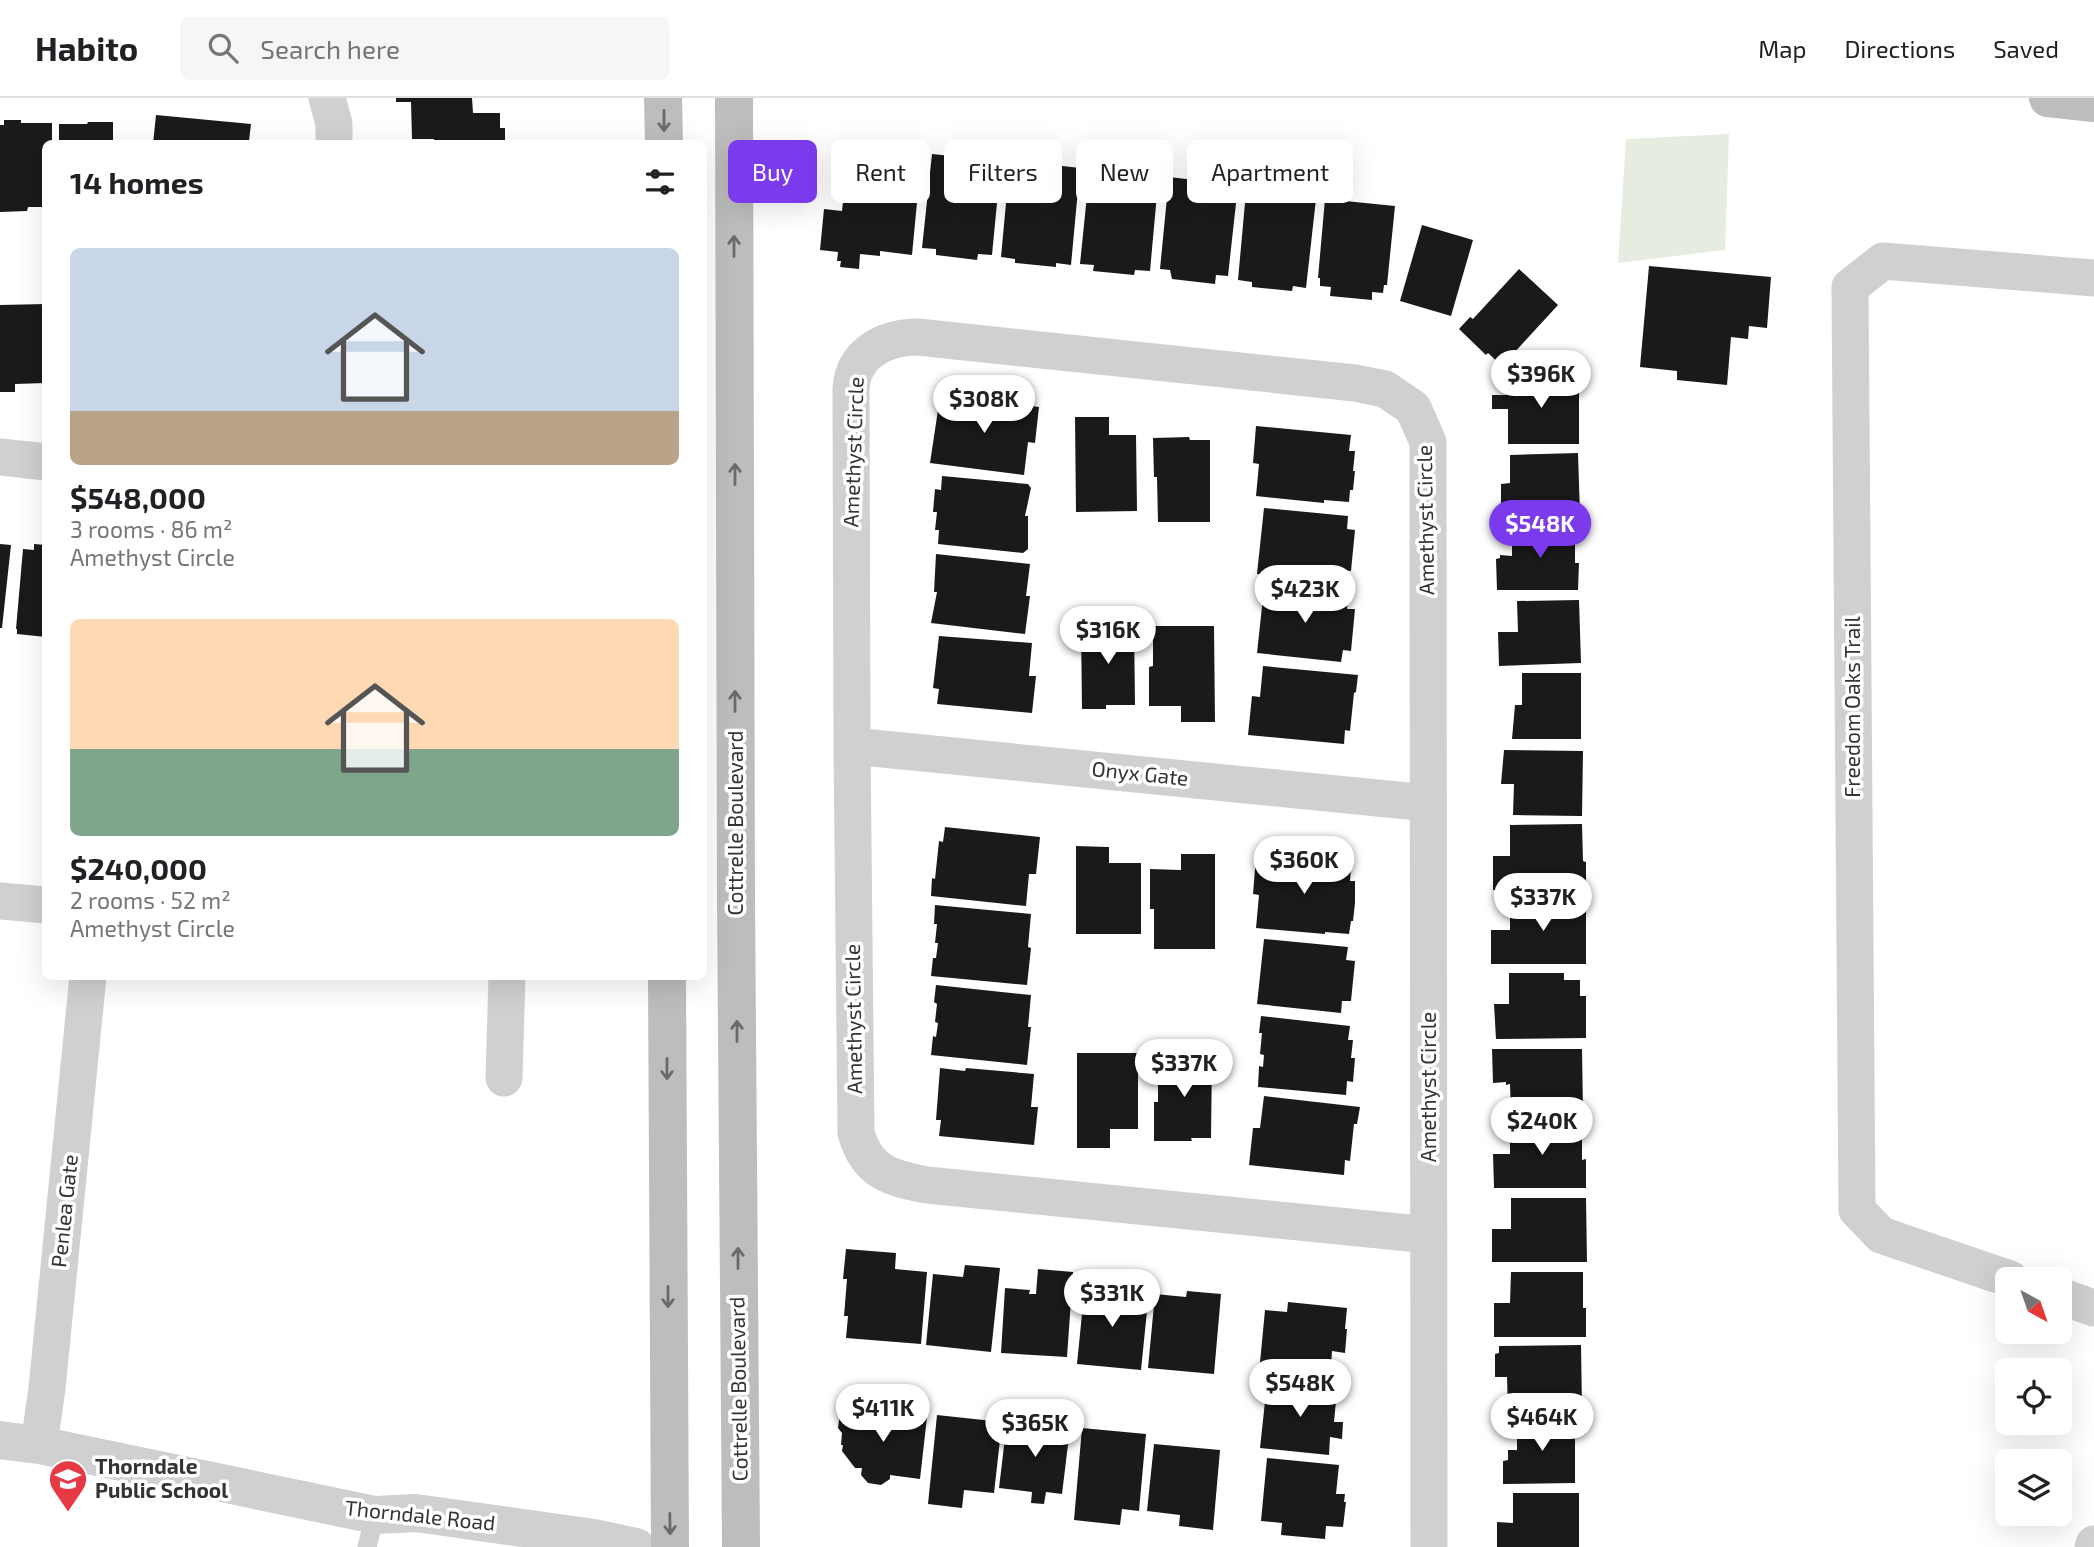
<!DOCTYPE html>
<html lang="en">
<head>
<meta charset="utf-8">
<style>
  :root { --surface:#fff; --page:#f6f6f6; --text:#202124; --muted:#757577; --line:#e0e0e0; --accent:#7c3aed }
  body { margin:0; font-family:"Exo 2",sans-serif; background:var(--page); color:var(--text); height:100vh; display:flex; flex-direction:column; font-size:26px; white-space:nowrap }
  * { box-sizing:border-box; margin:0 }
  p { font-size:23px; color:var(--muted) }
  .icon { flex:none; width:38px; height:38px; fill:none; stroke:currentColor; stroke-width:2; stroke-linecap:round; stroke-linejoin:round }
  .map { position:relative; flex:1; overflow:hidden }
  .sheet { position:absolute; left:42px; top:42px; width:665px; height:840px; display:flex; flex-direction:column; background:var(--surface); border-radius:10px; box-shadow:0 7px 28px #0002 }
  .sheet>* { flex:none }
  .guide { position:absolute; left:728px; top:42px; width:665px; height:63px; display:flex; gap:14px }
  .needle { width:46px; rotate:140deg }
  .fabs { position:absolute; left:1995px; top:1169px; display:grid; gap:14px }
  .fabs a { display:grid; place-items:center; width:77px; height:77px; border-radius:10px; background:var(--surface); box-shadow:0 7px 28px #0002; font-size:35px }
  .price { position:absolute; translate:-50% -60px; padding:0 16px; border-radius:24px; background:#fff; color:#222; font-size:23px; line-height:46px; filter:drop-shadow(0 2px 4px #0008) }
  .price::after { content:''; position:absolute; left:50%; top:42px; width:21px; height:16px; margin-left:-10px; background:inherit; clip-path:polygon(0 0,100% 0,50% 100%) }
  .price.active { background:var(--accent); color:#fff }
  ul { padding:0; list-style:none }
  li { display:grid; align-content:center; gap:14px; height:371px; padding:0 28px }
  li span { display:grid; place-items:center; height:217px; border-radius:10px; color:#555 }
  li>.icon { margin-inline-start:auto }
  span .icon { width:126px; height:126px; fill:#fffc; stroke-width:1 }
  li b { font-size:30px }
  h2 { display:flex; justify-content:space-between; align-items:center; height:84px; padding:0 28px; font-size:30px }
  .tag { padding:0 24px; border-radius:10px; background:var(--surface); box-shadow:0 7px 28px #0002; font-size:24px; line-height:63px }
  .tag.active { background:var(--accent); color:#fff }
  header { display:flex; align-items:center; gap:42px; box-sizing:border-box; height:98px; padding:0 35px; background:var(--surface); border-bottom:2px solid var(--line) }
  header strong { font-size:33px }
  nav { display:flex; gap:38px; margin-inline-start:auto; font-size:24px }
  .search { width:490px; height:63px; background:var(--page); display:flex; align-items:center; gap:18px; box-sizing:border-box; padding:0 24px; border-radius:10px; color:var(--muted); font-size:26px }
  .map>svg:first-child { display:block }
  .green { fill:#e6ecdf }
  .building { fill:#1a1a1a }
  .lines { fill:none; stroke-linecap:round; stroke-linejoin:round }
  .service { stroke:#d0d0d0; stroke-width:19 }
  .minor { stroke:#d0d0d0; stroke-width:37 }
  .tertiary { stroke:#d0d0d0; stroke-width:38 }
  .secondary { stroke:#bdbdbd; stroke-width:38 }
  .oneway { stroke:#6a6a6a }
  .labels { text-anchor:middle; stroke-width:7; stroke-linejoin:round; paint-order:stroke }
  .street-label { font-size:21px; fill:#333; stroke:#fff }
  .poi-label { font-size:21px; font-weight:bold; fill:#333; stroke:#fff; text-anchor:start }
</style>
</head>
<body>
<header>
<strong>Habito</strong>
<div class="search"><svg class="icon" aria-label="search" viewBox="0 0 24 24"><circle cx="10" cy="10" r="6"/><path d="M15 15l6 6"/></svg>Search here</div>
<nav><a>Map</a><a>Directions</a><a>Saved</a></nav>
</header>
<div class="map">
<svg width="2094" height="1449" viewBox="0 0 2094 1449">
  <rect width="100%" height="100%" fill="#fff"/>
  <!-- green -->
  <path class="green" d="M1729,36L1725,152L1618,165L1626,41Z"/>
  <!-- building -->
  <path class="building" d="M396,0H472L473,15H500V30H505V46H434V41H412L411,4H396Z
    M156,17L251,26L249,43L256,44L255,46H153Z
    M4,22H21V25H52V46H46V109H28L27,113L0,114V27H4Z
    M88,24H113V46H59V26H87Z
    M932,56L1001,63L992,157L978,156L977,162L936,157V151L922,150Z
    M884,59L921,62L912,157L880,153V158L860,156L859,171L840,169L841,163H837L838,154L820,152L824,111L842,113L844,95L880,99Z
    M1010,62L1080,70L1071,167L1056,165V169L1015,165V161L1001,159Z
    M1089,78L1108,80V83L1138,86L1139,83L1158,85L1150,173L1135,172L1134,177L1093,173L1094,167L1080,166Z
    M1169,79L1238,87L1228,178L1216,177L1215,186L1172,181L1170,172L1160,171Z
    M1246,94L1264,96V99L1297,102L1298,99L1316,101L1306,190L1293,188L1292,193L1252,189V184L1238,182Z
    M1325,101L1395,108L1387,187H1384L1383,195L1372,194V202L1330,198L1331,189L1320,188V180H1318Z
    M1422,127L1473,142L1451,218L1400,203Z
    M1649,168L1771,179L1767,230L1749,228L1748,241L1731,239L1727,287L1677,282V273L1640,269Z
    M1519,171L1558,207L1502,268L1488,255L1486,257L1459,231L1470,219L1473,221Z
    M46,206V285L15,286V294H0V207Z
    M1505,280H1579V346H1508V311H1492V297H1506Z
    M945,297L1039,309L1035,345L1028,344L1024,377L930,365L938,312H943Z
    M1075,319H1109V337H1136L1137,413L1076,414Z
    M1256,328L1351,337L1349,353H1355L1353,373H1355L1353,392H1350L1349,404L1324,402V405L1256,398L1259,366L1253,365Z
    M1189,339L1190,342H1210V424H1158L1157,379H1154L1153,340Z
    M1578,355L1580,416L1501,418V386L1510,385V357Z
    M942,378L1028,386L1031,390L1025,418H1028V451L1023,455L938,446L939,432H935L937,414H933L935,391L941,392Z
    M1264,410L1348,418L1347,431L1355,432L1351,473L1342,472L1341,484L1257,476Z
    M1512,427H1575V465H1579L1578,492H1497L1496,461L1500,460V457L1512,458Z
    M0,446L11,447L2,530H0Z
    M34,446L46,447V539L17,536V531H16L23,451L34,452Z
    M936,456L1030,466L1026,498H1030L1025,536L931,525L937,494H934Z
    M1264,490L1348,498L1347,511H1355L1351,553L1343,552L1341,564L1257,555Z
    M1579,502L1581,565L1499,568L1498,534H1518L1517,503Z
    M1081,527H1134L1135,607H1106V611H1082Z
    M1153,528H1214L1215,624H1181V608H1149V569L1153,568Z
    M939,538L1032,545L1029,578H1036L1032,615L937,606L939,591L933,590Z
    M1263,568L1358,577L1356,594L1354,595L1350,633L1345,632L1344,646L1248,637L1252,598L1260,599Z
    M1522,575H1581V641H1512L1515,607H1522Z
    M1504,652L1583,653L1582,718L1513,717L1514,686H1501Z
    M1582,726L1583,763L1586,764V792H1493V758H1510V727Z
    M945,729L1040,739L1036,776H1029L1026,808L931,798L932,780L935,781L939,743L943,744Z
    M1076,748L1109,749V765H1141V836H1076Z
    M1181,756H1215V851H1154V811H1150V771L1181,772Z
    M1256,759L1351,768L1350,783H1355V805L1353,823H1351L1349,836L1325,834V836L1256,830L1259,797L1253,796Z
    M1514,801H1586V866H1491V832H1510V803L1514,804Z
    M935,807L1031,816L1028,849L1031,850L1027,887L931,878L933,860H936L938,845H935L937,826H934Z
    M1264,841L1348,849L1346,862L1355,863L1351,903H1342L1341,915L1257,906Z
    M1509,875H1564V882H1580V898H1586V940L1496,941L1494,906H1509Z
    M936,887L1031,897L1028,929H1031L1027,967L931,957L933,938L936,939L938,925L935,924L937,906L934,904Z
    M1261,918L1350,928L1348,942H1353L1351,960H1355L1353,984L1347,983L1346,997L1258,989L1259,968L1263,969L1264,957L1260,956L1262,935H1259Z
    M1492,951H1582L1583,1015L1511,1016L1510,986L1506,987V984L1493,985Z
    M1077,955H1138V1031H1110V1050H1077Z
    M1158,959H1212L1211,1040H1191L1192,1043H1154V1004H1158Z
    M940,970L965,973L966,970L1034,976L1031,1009H1038L1034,1047L939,1038L941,1022H936Z
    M1264,998L1360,1009L1357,1026H1354L1350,1063L1345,1062L1344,1077L1249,1067L1253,1030H1260Z
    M1510,1025H1582V1062L1586,1061V1090H1494L1493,1056H1510Z
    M1511,1100H1586L1587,1164H1492V1131H1511Z
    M846,1151L896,1155L895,1171L927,1174L921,1246L846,1240L848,1218H844L847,1181H843Z
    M965,1167L1000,1170L991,1254L926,1247L933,1176L963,1179Z
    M1038,1171L1073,1174L1067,1259L1001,1255L1005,1190L1030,1192L1029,1196H1036Z
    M1511,1174H1583V1210H1586V1239H1494V1205H1510Z
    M1085,1186L1120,1188L1118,1200L1148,1203L1141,1272L1077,1266Z
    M1187,1193L1221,1196L1214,1276L1148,1270L1155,1196L1186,1199Z
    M1288,1204L1347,1210L1345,1231H1347L1345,1255L1332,1253L1330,1282L1259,1275L1265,1212L1287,1214Z
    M1581,1247L1582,1311L1508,1312L1507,1279H1495V1256L1499,1255V1248Z
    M1267,1285L1337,1292L1334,1324H1343L1342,1341L1330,1339L1329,1357L1260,1350Z
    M846,1310L927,1319L920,1381L890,1377V1381L881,1387L868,1385L861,1377L862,1370H855L842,1353L843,1347H841L842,1335L838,1330L840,1315Z
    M937,1317L1002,1324L994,1395L964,1392L962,1410L928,1406Z
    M1575,1321V1385L1503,1386V1363L1508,1362V1352H1517V1322Z
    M1007,1323L1070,1330L1062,1396L1046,1394L1044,1406L1031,1405L1032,1394L999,1390Z
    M1082,1330L1146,1336L1139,1413L1122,1411L1120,1427L1074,1422Z
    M1154,1346L1220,1352L1213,1432L1179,1428L1180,1417L1147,1413Z
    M1267,1360L1339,1367L1336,1396H1345L1344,1404H1346L1343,1429L1326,1428L1325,1441L1281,1437L1282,1425L1261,1423Z
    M1513,1395H1579V1449H1497V1424L1513,1425Z"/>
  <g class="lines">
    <!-- service -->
    <path class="service" d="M367,1449L375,1417"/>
    <!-- minor -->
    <path class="minor" d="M327,0L334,26V46
      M0,359L46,364
      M852,648L1428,705
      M0,803L46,807
      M504,980L507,878
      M2010,1181L1881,1137L1857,1112L1850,189L1883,163L2094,180
      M2060,1198L2094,1210
      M39,1347L47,1290L88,878
      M1429,1449L1428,344L1413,310L1385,291L1355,285L918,239C885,239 853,255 851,291L852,648L856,1035C867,1074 890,1080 927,1087L1429,1137
      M2093,1449L2094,1446"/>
    <!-- tertiary -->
    <path class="tertiary" d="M0,1342L39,1347L375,1417L416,1415L594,1440L636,1449"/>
    <!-- secondary -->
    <path class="secondary" d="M663,0L664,46
      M734,0L736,802L741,1449
      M2048,0L2094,5
      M667,878L670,1449"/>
  </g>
  <!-- one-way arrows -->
  <defs><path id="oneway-shaft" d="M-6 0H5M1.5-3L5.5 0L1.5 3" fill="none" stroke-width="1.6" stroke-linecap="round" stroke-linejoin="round" transform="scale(1.75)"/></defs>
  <g class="oneway">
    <use href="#oneway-shaft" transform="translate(664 23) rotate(90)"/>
    <use href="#oneway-shaft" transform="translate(734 148) rotate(-90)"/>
    <use href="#oneway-shaft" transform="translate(735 376) rotate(-90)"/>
    <use href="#oneway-shaft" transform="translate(735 603) rotate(-90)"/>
    <use href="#oneway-shaft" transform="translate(737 933) rotate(-90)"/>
    <use href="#oneway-shaft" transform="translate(667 971) rotate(90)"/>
    <use href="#oneway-shaft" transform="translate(738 1160) rotate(-90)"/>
    <use href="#oneway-shaft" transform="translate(668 1199) rotate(90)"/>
    <use href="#oneway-shaft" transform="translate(670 1426) rotate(89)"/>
  </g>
  <!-- icons -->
  <defs>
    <g id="school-pin" transform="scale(2.0125)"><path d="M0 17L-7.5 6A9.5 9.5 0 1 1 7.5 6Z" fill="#e63946" stroke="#fff"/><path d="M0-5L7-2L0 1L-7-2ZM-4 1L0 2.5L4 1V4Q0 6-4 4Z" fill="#fff"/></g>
  </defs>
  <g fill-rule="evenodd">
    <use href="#school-pin" x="68" y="1381"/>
  </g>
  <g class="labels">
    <!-- street labels -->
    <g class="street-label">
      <text transform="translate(854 354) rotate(-88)" y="7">Amethyst Circle</text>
      <text transform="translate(1426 422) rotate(-91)" y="7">Amethyst Circle</text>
      <text transform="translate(1853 609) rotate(-90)" y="7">Freedom Oaks Trail</text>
      <text transform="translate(1140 676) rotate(6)" y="7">Onyx Gate</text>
      <text transform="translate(736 725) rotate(-90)" y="7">Cottrelle Boulevard</text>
      <text transform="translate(854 921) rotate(-91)" y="7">Amethyst Circle</text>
      <text transform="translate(1429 989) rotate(-90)" y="7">Amethyst Circle</text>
      <text transform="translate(65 1113) rotate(-84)" y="7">Penlea Gate</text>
      <text transform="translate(739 1291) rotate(-91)" y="7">Cottrelle Boulevard</text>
      <text transform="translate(420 1418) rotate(6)" y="7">Thorndale Road</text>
    </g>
    <!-- poi labels -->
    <g class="poi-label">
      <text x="95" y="1376">Thorndale<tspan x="95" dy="24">Public School</tspan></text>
    </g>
  </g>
</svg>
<div class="fabs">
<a><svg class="needle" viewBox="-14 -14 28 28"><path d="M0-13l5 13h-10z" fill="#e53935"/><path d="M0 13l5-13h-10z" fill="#757577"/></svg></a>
<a><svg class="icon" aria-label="locate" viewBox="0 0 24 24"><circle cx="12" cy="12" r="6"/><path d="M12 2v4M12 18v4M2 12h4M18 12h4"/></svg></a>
<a><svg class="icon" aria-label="layers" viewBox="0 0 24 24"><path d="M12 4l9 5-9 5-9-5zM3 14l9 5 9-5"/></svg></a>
</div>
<b class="price" style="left:1541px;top:312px">$396K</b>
<b class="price" style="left:984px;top:337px">$308K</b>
<b class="price active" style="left:1540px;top:462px">$548K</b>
<b class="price" style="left:1305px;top:527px">$423K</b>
<b class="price" style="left:1108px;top:568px">$316K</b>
<b class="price" style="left:1304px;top:798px">$360K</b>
<b class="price" style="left:1543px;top:835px">$337K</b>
<b class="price" style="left:1184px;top:1001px">$337K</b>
<b class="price" style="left:1542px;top:1059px">$240K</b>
<b class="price" style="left:1112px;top:1231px">$331K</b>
<b class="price" style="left:1300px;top:1321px">$548K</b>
<b class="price" style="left:883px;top:1346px">$411K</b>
<b class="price" style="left:1542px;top:1355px">$464K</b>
<b class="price" style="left:1035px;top:1361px">$365K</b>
<div class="guide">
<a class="tag active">Buy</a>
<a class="tag">Rent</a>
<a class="tag">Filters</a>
<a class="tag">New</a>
<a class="tag">Apartment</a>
</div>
<section class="sheet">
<h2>14 homes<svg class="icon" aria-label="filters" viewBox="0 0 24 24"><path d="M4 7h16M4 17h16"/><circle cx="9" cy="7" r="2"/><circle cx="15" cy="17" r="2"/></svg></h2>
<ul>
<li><span style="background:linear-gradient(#c9d6e8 75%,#b9a48a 0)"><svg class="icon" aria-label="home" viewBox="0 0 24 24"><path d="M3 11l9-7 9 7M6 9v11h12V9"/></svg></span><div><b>$548,000</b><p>3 rooms · 86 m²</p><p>Amethyst Circle</p></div></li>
<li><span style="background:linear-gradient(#ffd9b3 60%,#7fa58c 0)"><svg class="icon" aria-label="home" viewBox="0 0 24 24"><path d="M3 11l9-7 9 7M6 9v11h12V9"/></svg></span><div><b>$240,000</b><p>2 rooms · 52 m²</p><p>Amethyst Circle</p></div></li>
</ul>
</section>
</div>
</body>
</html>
